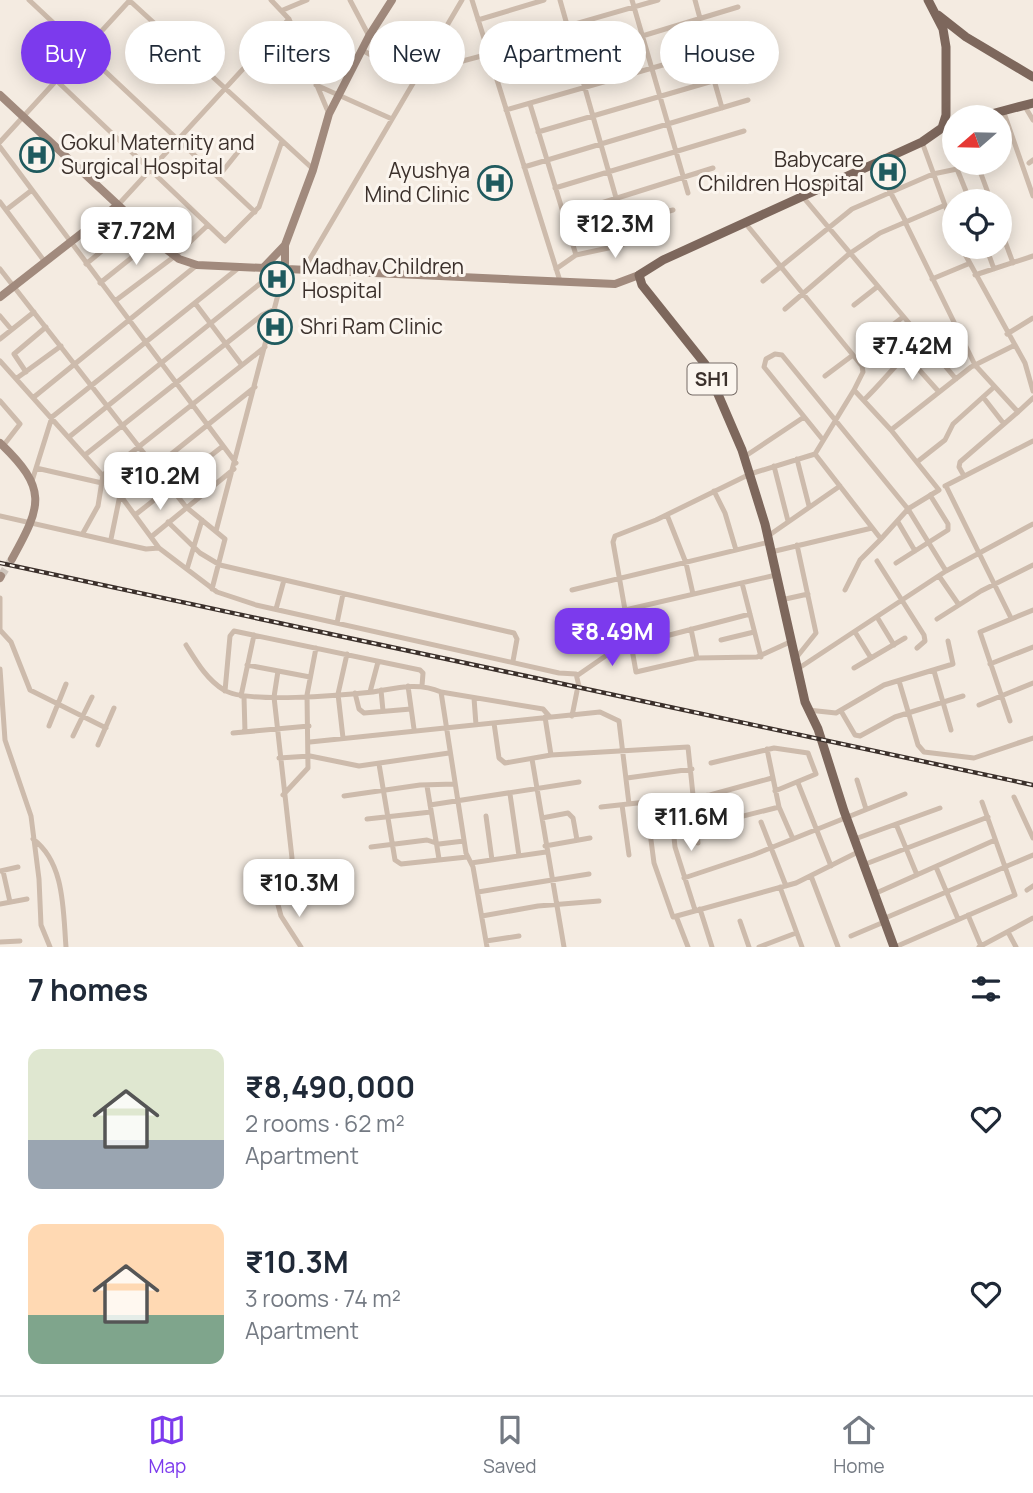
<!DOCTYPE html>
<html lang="en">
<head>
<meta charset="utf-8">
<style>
  :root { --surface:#fff; --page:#f6f6f7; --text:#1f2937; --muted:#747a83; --line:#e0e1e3; --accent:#7c3aed }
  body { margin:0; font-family:Manrope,sans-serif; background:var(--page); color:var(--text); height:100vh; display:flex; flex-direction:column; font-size:26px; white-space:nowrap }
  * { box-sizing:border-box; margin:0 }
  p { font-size:23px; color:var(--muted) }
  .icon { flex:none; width:38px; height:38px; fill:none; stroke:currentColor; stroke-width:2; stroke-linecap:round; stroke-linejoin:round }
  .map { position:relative; height:947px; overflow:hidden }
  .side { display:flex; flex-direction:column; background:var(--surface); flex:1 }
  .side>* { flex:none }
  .top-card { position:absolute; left:21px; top:21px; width:992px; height:63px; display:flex; gap:14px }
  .needle { width:46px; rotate:250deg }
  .buttons { position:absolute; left:942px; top:105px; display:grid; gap:14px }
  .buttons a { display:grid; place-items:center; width:70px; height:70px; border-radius:50%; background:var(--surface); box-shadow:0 4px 18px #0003; font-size:35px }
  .price { position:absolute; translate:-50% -60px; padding:0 16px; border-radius:14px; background:#fff; color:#222; font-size:23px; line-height:46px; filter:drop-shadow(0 2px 4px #0008) }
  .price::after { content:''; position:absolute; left:50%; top:42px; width:21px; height:16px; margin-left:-10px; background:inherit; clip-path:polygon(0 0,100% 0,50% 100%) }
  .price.selected { background:var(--accent); color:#fff }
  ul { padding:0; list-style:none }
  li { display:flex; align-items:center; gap:21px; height:175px; padding:0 28px }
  li span { display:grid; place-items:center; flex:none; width:196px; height:140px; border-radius:14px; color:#555 }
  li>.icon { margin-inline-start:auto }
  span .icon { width:84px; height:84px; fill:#fffc; stroke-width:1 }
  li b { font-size:30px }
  h2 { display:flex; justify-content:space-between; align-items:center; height:84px; padding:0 28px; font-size:30px }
  .pill { padding:0 24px; border-radius:32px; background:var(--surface); box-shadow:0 4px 18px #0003; font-size:24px; line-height:63px }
  .pill.selected { background:var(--accent); color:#fff }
  .tabs { display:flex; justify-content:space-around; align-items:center; height:98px; border-top:2px solid var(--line); background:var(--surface); font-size:19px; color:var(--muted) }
  .tabs a { display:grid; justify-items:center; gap:4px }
  .tabs .selected { color:var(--accent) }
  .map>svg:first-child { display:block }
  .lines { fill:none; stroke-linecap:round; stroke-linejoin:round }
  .secondary-tunnel { stroke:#cfc6bd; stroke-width:8; stroke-dasharray:8 4; stroke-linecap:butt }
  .street { stroke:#cdbbac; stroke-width:5 }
  .secondary { stroke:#a18a7d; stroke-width:8 }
  .primary { stroke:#7d675c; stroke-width:9 }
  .rail-casing { stroke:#3b302b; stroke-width:4.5 }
  .rail { stroke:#fbf5ee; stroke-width:2; stroke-dasharray:5; stroke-linecap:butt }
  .labels { text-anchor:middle; stroke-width:6; stroke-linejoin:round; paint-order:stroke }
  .shield { fill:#fbf5ee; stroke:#756b66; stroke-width:2 }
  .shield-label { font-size:19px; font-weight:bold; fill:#3b302b }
  .poi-label { font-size:21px; fill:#3b302b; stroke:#fbf5ee; text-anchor:start }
</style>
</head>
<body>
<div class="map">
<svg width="1033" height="947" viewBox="0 0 1033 947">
  <rect width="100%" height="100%" fill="#f4ebe1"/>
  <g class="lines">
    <!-- secondary-tunnel -->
    <path class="secondary-tunnel" d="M1,576L12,559"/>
    <!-- street -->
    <path class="street" d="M29,0L255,212
      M271,0L289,19L329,114
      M350,0L369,36
      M472,0L560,281
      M632,0L688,193
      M695,0L709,51
      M130,1L313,169
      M283,10L307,0
      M478,20L544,0
      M488,49L658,0
      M362,50L416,80
      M421,72L489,54
      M261,74L302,51
      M497,80L738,7
      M714,80L722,108
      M57,81L225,241L259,207L282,141
      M316,85L392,119
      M530,104L576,255
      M1024,105L1033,120
      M506,110L743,42
      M1003,110L1033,196
      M538,132L747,71
      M0,142L130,0
      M922,142L954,230
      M0,147L236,463
      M875,163L906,222
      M977,163L991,201
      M1029,163L1033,160
      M524,167L748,100
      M218,177L238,152
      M555,188L744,131
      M803,197L956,379
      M0,202L45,262
      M118,205L289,19
      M6,210L32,190
      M563,215L713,168
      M905,222L975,365L1018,412L1033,398
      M625,223L673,210
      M746,224L862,366L863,372L854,390
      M999,225L1013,263
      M568,230L622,214
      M961,247L1025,363L1033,391
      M986,247L994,269
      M86,264L137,222
      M0,269L186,507L225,539L212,589
      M304,269L462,0
      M556,269L576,255L622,245L628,240L560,0
      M975,275L1033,256
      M932,279L968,264
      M763,281L852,209L933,174L957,169L970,201
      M100,283L155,239
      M115,301L175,256L208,225
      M195,303L241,364
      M854,305L877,287
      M785,309L849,254L880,233L943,206
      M0,316L11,329
      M1007,334L1033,318
      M877,337L903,317
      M0,339L34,312
      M905,354L939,392
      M0,361L120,495L159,548L217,592L256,605L559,673L576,674L579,686
      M26,372L14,354L46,327
      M825,376L853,355
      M17,378L61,346
      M34,397L197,265
      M983,397L1004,424
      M864,400C885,380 900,358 923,340
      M0,401L20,424L3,446
      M69,437L277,270
      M823,440L764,367L766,359L775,354L782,355L908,509L946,571
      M815,454L854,390L891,430
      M85,455L262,315L275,309
      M744,457L804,417
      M797,459L809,506
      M917,462L945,440L953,424L993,388
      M774,466L788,521
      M36,468L102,483
      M964,476L959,467L960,462L1018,412
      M32,481L52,417L241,266
      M945,486L1033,441
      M946,486L1011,618
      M714,491L725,513L736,550
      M135,515L223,446
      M667,515L686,563L693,594
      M0,516L146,549L159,548
      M168,522L200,553L220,565L514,633L517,639L513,661
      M898,522L915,551
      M216,531L285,268
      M83,533L98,506L103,475L265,347
      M768,536L840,486
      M151,537L234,469
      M111,539L120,495L255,387
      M771,552L872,528
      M877,561L924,635L925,641L917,648
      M896,563L948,530V524L930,495
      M187,569L202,520
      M939,576L959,605
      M742,583L761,657
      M572,590L769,542
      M845,590L860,560L881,539
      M0,598V630
      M781,600L808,594
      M276,609L284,580
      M877,617L894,645
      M937,619L981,591L1033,565
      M582,620L776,575
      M337,623L343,594
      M691,629L697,658
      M0,630L11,642L30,690L106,728
      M855,632L871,658
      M662,637L750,614
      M721,640L754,632
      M790,642L757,657L697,658L636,672L613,542L615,536L656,520L750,474L815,454L881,539L908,509L939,490L891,430L971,367L1015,345
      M186,645C196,661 207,680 224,690C246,704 344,695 373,692C397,688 418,682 441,692L466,853L473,867L487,947
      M796,658L816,633L797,545
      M990,664L1033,647
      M247,665L310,677
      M854,668L905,638
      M0,669L5,740L31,816L39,879L41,925L50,947
      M796,670L946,571L1033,524
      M278,671L274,697L292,858L290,873L277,901L281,916L301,947
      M934,671L951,730
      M578,675L630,639
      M899,681L918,745L924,752L974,758L1033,738
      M408,686L414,729
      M381,690L383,711
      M225,691L230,636L234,631L420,670L423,673L422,686
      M370,692L378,662
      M441,692L543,709L550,717
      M355,693L359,709L364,713L411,709
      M241,696L254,635
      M244,697L245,732
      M474,698L476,725
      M979,705L1033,683
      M808,710L836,713L884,685L953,664L948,641
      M841,711L855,735L860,736L895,717L963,696
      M572,716L577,691
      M545,717L551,755
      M1010,721L980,632L1033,610
      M494,723L499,758L505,763L551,755L688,747L698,843
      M49,726L66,684
      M233,733L309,726
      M73,736L92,697
      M343,738L338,694L347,654
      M310,742L600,712L619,721L629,804
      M98,745L114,708
      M767,749L779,807L793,839
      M279,758L310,756L359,766L449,753
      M532,759L564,947
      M711,763L774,748L808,753L816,774L775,791
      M379,764L395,860L401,864L467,857
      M627,778L692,769
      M857,780L866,809
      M798,783L831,866
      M427,786L439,859
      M510,794L519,856
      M283,795L308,768L307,695L316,648
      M344,796L420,785L455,784
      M1014,797L1033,838
      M670,799L675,847L695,910
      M646,802L654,863L673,917L796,883L858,852
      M430,805L579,782
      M622,805L629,855
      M601,807L710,795L772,778
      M486,816L492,860
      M542,818L568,813L573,818L577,840
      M367,819L431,812
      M761,822L786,886
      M896,824L917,875
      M696,828L779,807
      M33,839C65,863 63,910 66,947
      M855,839L940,808
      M545,846L590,838
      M371,847L427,840L439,844L464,841
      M471,863L546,852
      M863,865L988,817
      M936,867L958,919
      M0,871L18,867
      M3,871L10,902
      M811,876L838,947
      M684,878L753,855L905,794
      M780,887L802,947
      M1027,890L1033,886
      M478,892L589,874
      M874,894L995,840
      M0,904L27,899
      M700,909L712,947
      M968,915L981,946
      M482,916L538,906L599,901
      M676,916L688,947
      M883,919L1033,855
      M740,921L749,947
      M1008,932L1016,947
      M851,936L884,922
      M486,941L519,936
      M0,942L20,941
      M759,947L796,933
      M895,947L1015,895L982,802
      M979,947L1033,918"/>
    <!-- secondary -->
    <path class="secondary" d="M0,95L162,246L179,259L197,265L615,284L639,275
      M264,267L285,245
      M285,268V245L313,170L329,114L369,36L392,0
      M0,297L118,205
      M0,443C48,489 42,505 12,559
      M0,578L1,576"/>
    <!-- primary -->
    <path class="primary" d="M938,15L966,37L1033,77
      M980,117L1033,103
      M942,128L954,127
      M894,947L844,811L818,729L805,702L765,524L742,450L705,364L642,285L639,275L663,260L922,142L942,128L946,115V47L943,29L928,0"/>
    <!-- rail casing -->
    <g class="rail-casing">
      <path id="rail" d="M0,563L1033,785"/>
    </g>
    <!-- rail -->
    <use href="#rail" class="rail"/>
  </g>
  <!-- icons -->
  <defs>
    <g id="hospital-ring" transform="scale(1.75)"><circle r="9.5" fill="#fbf5ee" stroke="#1f5a5e" stroke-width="1.5"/><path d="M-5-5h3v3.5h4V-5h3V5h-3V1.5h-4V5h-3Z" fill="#1f5a5e"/></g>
  </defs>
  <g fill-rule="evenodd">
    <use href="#hospital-ring" x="37" y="155"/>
    <use href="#hospital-ring" x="888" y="172"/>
    <use href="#hospital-ring" x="495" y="183"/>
    <use href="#hospital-ring" x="277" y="279"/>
    <use href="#hospital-ring" x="275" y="327"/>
  </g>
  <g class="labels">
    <!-- shield labels -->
    <rect class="shield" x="687.5" y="363.5" width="49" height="31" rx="5"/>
    <g class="shield-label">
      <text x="712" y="386">SH1</text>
    </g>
    <!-- poi labels -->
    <g class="poi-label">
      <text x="61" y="150">Gokul Maternity and<tspan x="61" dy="24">Surgical Hospital</tspan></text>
      <text x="864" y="167" text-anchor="end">Babycare<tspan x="864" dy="24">Children Hospital</tspan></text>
      <text x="470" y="178" text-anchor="end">Ayushya<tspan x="470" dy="24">Mind Clinic</tspan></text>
      <text x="302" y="274">Madhav Children<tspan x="302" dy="24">Hospital</tspan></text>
      <text x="300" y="334">Shri Ram Clinic</text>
    </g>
  </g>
</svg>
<div class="buttons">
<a><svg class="needle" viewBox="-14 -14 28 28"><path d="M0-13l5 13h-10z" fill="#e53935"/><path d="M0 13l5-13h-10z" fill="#747a83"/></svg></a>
<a><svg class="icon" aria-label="locate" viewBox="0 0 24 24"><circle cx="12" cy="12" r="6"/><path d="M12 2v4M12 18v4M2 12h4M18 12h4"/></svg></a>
</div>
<b class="price" style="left:615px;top:260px">₹12.3M</b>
<b class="price" style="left:136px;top:267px">₹7.72M</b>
<b class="price" style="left:912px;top:382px">₹7.42M</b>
<b class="price" style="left:160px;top:512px">₹10.2M</b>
<b class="price selected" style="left:612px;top:668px">₹8.49M</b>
<b class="price" style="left:691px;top:853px">₹11.6M</b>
<b class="price" style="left:299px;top:919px">₹10.3M</b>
<div class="top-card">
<a class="pill selected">Buy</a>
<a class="pill">Rent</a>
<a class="pill">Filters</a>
<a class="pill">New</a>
<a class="pill">Apartment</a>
<a class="pill">House</a>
</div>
</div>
<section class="side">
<h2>7 homes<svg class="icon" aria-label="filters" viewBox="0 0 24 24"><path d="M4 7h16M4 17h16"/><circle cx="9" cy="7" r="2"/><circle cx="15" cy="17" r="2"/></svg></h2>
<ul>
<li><span style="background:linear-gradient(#dfe7d0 65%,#9aa5b1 0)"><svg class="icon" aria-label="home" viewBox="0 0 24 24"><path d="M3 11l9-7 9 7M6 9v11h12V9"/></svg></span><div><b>₹8,490,000</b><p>2 rooms · 62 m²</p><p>Apartment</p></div><svg class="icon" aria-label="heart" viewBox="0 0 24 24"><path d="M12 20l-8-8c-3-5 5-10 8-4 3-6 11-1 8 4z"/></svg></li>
<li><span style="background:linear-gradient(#ffd9b3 65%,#7fa58c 0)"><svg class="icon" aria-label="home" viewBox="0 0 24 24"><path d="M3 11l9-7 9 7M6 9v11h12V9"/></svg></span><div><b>₹10.3M</b><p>3 rooms · 74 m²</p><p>Apartment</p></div><svg class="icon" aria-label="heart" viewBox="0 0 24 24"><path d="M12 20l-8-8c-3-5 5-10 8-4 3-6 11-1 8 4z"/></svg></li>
</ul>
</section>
<nav class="tabs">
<a class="selected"><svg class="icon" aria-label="map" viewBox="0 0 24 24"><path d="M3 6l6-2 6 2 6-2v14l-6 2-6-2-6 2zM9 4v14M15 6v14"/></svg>Map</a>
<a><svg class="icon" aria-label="saved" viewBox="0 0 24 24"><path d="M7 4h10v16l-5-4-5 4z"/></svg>Saved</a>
<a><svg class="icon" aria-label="home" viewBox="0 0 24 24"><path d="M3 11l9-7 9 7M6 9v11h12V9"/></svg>Home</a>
</nav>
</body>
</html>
